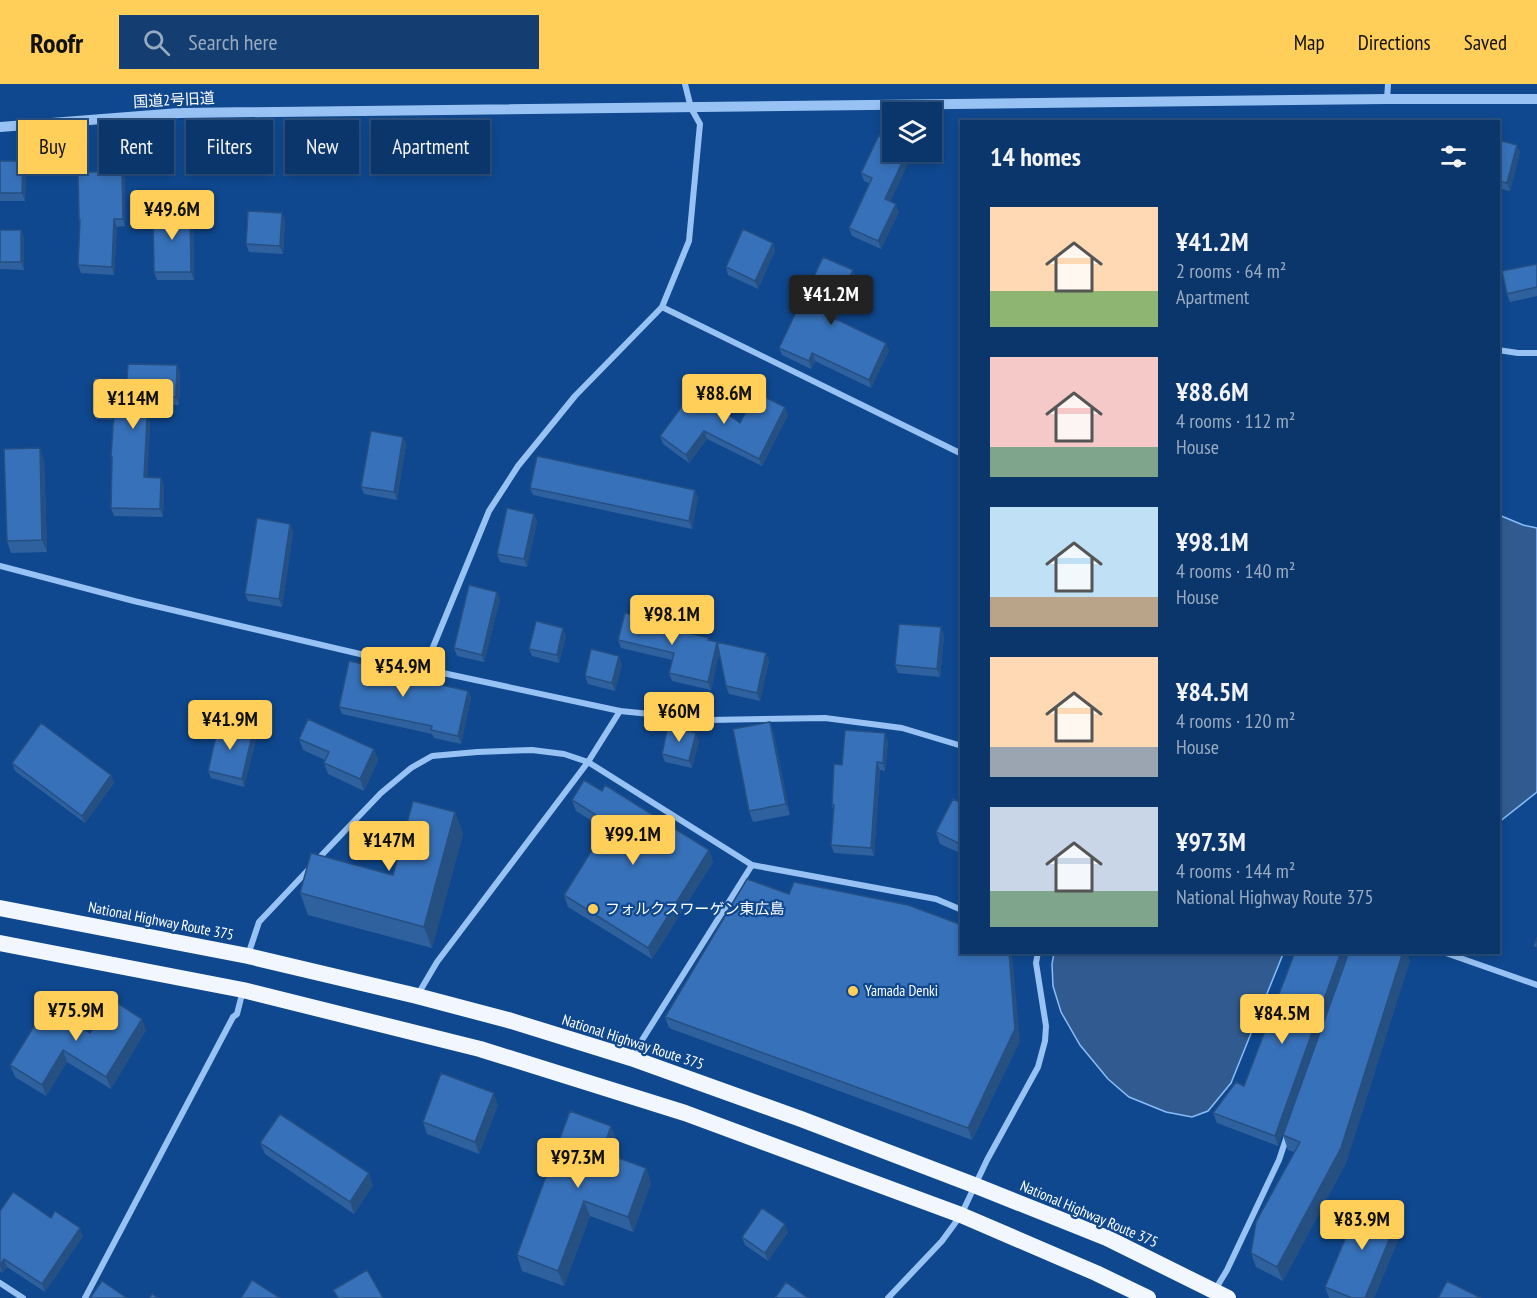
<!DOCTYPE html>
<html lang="en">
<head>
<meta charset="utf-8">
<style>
  :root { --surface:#0b366b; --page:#143e71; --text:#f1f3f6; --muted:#9aabc1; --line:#2b507e; --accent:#ffcf5a }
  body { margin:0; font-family:"PT Sans Narrow","Noto Sans JP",sans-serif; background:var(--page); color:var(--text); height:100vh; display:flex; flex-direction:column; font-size:22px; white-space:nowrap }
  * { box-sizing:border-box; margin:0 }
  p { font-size:20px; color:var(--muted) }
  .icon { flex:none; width:33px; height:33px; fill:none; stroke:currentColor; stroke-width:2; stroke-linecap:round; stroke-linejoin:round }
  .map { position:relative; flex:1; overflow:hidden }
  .drawer { position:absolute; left:960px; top:36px; width:540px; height:834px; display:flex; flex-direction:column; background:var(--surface); border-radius:0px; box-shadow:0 3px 9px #0003,0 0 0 2px var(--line) }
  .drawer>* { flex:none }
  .top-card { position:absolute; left:18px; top:36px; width:570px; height:54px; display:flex; gap:12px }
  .controls { position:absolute; left:882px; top:18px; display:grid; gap:12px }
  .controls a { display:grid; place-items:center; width:60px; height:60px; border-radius:0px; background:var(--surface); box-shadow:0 3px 9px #0003,0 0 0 2px var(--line); font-size:30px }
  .price { position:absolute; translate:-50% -51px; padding:0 14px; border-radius:6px; background:var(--accent); color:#111; font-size:20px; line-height:39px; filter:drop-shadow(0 2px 3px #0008) }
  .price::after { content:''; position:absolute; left:50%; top:36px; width:18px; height:14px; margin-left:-9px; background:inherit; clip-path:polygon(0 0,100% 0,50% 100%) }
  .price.current { background:#222; color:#fff }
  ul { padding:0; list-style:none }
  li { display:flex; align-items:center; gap:18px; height:150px; padding:0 30px }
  li span { display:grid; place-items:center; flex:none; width:168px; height:120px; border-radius:0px; color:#555 }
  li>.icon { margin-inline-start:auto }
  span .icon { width:72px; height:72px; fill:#fffc; stroke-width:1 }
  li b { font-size:26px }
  h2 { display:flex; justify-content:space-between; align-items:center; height:72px; padding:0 30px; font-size:26px }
  .chip { padding:0 21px; border-radius:0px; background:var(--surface); box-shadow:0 3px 9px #0003,0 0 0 2px var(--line); font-size:21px; line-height:54px }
  .chip.current { background:var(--accent); color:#111 }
  header { display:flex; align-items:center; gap:36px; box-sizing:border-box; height:84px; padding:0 30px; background:var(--accent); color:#111 }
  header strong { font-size:28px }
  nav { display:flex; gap:33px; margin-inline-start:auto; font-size:21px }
  .search { width:420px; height:54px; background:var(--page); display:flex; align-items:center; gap:15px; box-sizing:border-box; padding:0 21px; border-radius:0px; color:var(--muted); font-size:22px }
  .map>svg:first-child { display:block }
  .water { fill:#315b90; stroke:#89bdf7; stroke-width:1.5 }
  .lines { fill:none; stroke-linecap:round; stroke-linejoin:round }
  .minor { stroke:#98c2f3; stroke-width:6 }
  .tertiary { stroke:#98c2f3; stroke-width:10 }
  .trunk { stroke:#f2f7ff; stroke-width:16 }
  .wall { fill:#2f619f }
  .shaded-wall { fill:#264f82 }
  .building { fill:#3771b9; stroke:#264f82; stroke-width:1.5 }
  .poi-dot { fill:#ffcf5a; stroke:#0f488f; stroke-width:2 }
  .labels { text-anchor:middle; stroke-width:4.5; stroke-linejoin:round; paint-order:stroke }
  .street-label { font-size:15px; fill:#fff; stroke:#0f488f }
  .poi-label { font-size:15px; fill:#fff; stroke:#0f488f; text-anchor:start }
</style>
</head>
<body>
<header>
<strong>Roofr</strong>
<div class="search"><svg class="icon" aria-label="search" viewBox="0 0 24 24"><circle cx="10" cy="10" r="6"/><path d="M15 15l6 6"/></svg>Search here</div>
<nav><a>Map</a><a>Directions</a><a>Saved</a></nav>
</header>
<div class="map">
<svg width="1537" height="1214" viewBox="0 0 1537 1214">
  <rect width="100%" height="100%" fill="#0f488f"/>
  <!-- water -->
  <path class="water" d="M1499,431L1523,441L1537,444V708L1499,738Z
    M1054,869L1283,868V870L1231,999L1208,1027L1192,1033L1166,1028L1129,1013L1108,995L1080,961L1061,928L1053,902L1052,880Z"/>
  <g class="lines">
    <!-- minor -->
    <path class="minor" d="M1387,15L1388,0
      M662,223L962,370
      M1498,266L1518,269H1537
      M0,482L134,517L424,585L620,627L710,636L825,634L902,644L962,662
      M424,585L489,427L518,382L575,312L662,223L689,157L700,40L691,24L685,0
      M317,776L381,709L411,684L432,672L477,668L532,666L564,670L588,678L752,781
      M1443,868L1537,901
      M248,871L259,838L310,784
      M417,912L437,878L588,678L620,627
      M632,972L752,781L936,815L962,826
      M0,1199L23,1214
      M1215,1206L1227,1186L1279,1076L1287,1052
      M85,1214L233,933L237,930L243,906
      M888,1214L942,1157L961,1131L987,1076L1038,983L1045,957L1046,942L1036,879L1038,868"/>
    <!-- tertiary -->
    <path class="tertiary" d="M0,43L179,29L1387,15H1537"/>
    <!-- trunk -->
    <path class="trunk" d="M0,824L248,872L417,912L508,936L631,974L801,1035L974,1101L1107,1154L1228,1214
      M0,859L243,906L480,965L685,1029L961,1131L1096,1189L1148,1214"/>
  </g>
  <!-- wall -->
  <path class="wall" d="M1498,56L1520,68L1510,107L1498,104Z
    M892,68H909L911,73L890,117L899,128L881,165L852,152L849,144L869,99L864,97L861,89Z
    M0,77L26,85L25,117H0Z
    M125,95V142L117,143L114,191L81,189L78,181L80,140L79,136Z
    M193,133L194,196H157L154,188Z
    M285,136L283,170L249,168L246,160Z
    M0,146H21L24,154V186L0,185Z
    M773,159L775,167L758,205L728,191L726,183Z
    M1537,180V212L1510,218L1507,210Z
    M856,194L836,236L889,267L871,304L815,277L811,285L782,271L779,264L798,227Z
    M177,281L180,289L179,321L151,320L147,393L164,401L163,433L114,432L111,424L112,376L111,373L113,336L96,335L93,327L127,295Z
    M788,331L762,382L707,355L689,379L663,360L660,352Z
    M403,353L406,360L397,416L364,410L361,403Z
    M44,376L47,468L11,469L7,457Z
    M530,404L695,406L698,414L692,445L533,411Z
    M534,430L537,438L527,483L500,478L497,470Z
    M290,440L293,448L282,523L248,517L245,510Z
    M497,508L500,516L484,578L457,572L454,564Z
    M653,536L655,541L709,554L710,557L766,569L769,577L760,617L729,610L726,602L719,569L711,606L672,597L669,589L672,576L621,564L618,556Z
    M944,551L940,593L898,589L895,581Z
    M566,552L559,579L532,572L529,565Z
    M622,580L615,607L588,600L585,592Z
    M426,598L468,607L471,614L461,660L434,654L432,650L342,630L339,623Z
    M770,638L774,650L790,731L753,738L749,727Z
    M256,655L244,703L211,694L208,687Z
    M299,655L374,665L378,676L364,707L328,690L324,679L325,676L303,666Z
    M699,657L692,684L665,678L662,670Z
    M888,657L885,687L880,686L874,772L834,769L831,761L833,725L832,721L842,681Z
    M12,679L111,691L114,699L85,739L15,687Z
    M602,707L709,766L713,778L652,875L568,823L564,811L605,745L576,727L572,716Z
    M962,719V770L940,760L936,748Z
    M455,728L463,750L432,864L308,831L300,809L393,791Z
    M1295,868H1348L1278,1062L1217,1039L1213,1029L1244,1002Z
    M1410,876L1346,1079L1283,1197L1256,1183L1251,1169L1294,1068L1288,1066L1283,1051Z
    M665,933L1020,957L972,1056L669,944Z
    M146,946L111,1005L67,978L46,1012L15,993L10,981L90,949Z
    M498,1021L479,1070L427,1050L423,1038Z
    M617,1057L612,1071L646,1084L651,1099L633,1148L590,1132L564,1202L522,1187L517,1171Z
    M260,1059L373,1101L354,1130L265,1070Z
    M0,1127L51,1134L83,1152L45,1208L7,1183L2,1189L0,1187Z
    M1403,1144L1374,1214H1329L1325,1203Z
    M788,1148L768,1177L745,1161L742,1153Z"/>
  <!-- shaded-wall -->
  <path class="shaded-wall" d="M1517,61L1520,68L1510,107L1507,99Z
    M907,68H909L911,73L888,123L885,115Z
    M23,77L26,85L25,117L22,109Z
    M122,88L125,95V142L123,135Z
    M896,120L899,128L881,165L878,157Z
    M190,125L193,133L194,196L191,188Z
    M282,129L285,136L283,170L280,162Z
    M114,135L117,143L114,191L112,183Z
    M21,146L24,154V186L21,178Z
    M773,159L775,167L758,205L755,197Z
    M853,186L856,194L834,241L831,233Z
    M886,259L889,267L871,304L869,296Z
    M812,269L815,277L811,285L809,277Z
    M177,281L180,289L179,321L176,313Z
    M148,313L151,320L147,401L144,393Z
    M785,323L788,331L762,382L759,375Z
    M704,347L707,355L689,379L686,371Z
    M403,353L406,360L397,416L394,408Z
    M40,364L44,376L47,468L42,456Z
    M161,394L164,401L163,433L160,425Z
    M695,406L698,414L692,445L689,437Z
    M534,430L537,438L527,483L524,475Z
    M290,440L293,448L282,523L279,515Z
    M497,508L500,516L484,578L482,571Z
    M941,543L944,551L940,593L937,585Z
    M563,544L566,552L559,579L557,571Z
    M717,558L720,566L711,606L708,598Z
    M766,569L769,577L760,617L757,609Z
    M619,572L622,580L615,607L612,599Z
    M468,607L471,614L461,660L458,652Z
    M770,638L774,650L790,731L786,720Z
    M253,647L256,655L244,703L242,695Z
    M696,649L699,657L692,684L689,677Z
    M885,649L888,657L885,687L883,679Z
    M374,665L378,676L364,707L360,695Z
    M877,678L880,686L874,772L871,764Z
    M111,691L114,699L85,739L82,732Z
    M455,728L463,750L432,864L424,843Z
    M709,766L713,778L652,875L648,864Z
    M1009,868L1012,869L1020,957L972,1056L968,1044Z
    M1341,868H1348L1278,1062L1275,1052Z
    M1403,868H1407L1410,876L1346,1079L1283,1197L1277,1183Z
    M142,935L146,946L111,1005L106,993Z
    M63,966L67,978L46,1012L42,1001Z
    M494,1009L498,1021L479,1070L475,1058Z
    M611,1042L617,1057L607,1083L602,1068Z
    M646,1084L651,1099L633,1148L628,1133Z
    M369,1089L373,1101L354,1130L350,1118Z
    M584,1117L590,1132L564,1202L558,1187Z
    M1399,1132L1403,1144L1374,1214H1365Z
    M785,1140L788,1148L768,1177L765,1169Z
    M80,1144L83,1152L45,1208L42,1200Z
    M4,1175L7,1183L2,1189L0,1181Z"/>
  <!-- building -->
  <path class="building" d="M879,51L892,57V68H907L885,115L896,120L878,157L849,144L872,94L861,89Z
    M1498,56L1517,61L1507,99L1498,97Z
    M0,77H23L22,109H0Z
    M78,88H122L123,135H114L112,183L78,181L80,136H79Z
    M190,125L191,188H154L153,126Z
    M248,127L282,129L280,162L246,160Z
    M743,145L773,159L755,197L726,183Z
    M0,146H21V178H0Z
    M823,173L853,186L831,233L886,259L869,296L812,269L809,277L779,264L797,226L798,227Z
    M1537,180V203L1507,210L1502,187Z
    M128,280L177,281L176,313H148L144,393L161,394L160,425L111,424L112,373H111L114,328L93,327L94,294L127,295Z
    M694,306L740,339L756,309L785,323L759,375L704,347L686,371L660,352Z
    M371,347L403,353L394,408L361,403Z
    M40,364L42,456L7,457L4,365Z
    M537,372L695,406L689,437L530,404Z
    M507,424L534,430L524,475L497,470Z
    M257,434L290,440L279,515L245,510Z
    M469,501L497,508L482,571L454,564Z
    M625,529L653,536L652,540L709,554L708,556L717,558L708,598L669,589L674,569L618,556Z
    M536,537L563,544L557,571L529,565Z
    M899,540L941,543L937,585L895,581Z
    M717,558L766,569L757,609L726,602Z
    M591,565L619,572L612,599L585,592Z
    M349,577L424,593V597L468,607L458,652L431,646L432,642L339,623Z
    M308,635L374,665L360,695L324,679L329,668L299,655Z
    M770,638L786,720L749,727L733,645Z
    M41,639L111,691L82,732L12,679Z
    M219,639L253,647L242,695L208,687Z
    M668,642L696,649L689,677L662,670Z
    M845,646L885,649L883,679L877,678L871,764L831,761L834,721H832L834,680L842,681Z
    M584,696L602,707L605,701L709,766L648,864L564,811L609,739L572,716Z
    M953,715L962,719V761L936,748Z
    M413,717L455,728L424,843L300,809L311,769L393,791Z
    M747,795L789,810L794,798L908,821L962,841V868H1009L1015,945L968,1044L665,933Z
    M1537,853V863L1534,862Z
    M1295,868H1341L1275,1052L1213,1029L1236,998L1244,1002Z
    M1349,868H1403L1341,1064L1277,1183L1251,1169L1256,1138L1300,1058L1283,1051Z
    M111,915L142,935L106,993L63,966L42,1001L10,981L46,923L90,949Z
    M441,989L494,1009L475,1058L423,1038Z
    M570,1027L611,1042L602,1068L646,1084L628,1133L584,1117L558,1187L517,1171Z
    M280,1030L369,1089L350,1118L260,1059Z
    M13,1108L51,1134L55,1127L80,1144L42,1200L4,1175L0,1181V1127Z
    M1361,1117L1399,1132L1365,1214H1352L1325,1203Z
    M762,1124L785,1140L765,1169L742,1153Z
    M367,1186L383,1214H338L333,1206Z
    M252,1196L280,1214H241Z
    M102,1197L127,1214H90Z
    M1447,1197L1481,1214H1438Z
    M786,1198L808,1214H775Z
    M152,1210L158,1214H149Z"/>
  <!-- markers -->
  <g class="poi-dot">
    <circle cx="593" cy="825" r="6"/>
    <circle cx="853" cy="907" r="6"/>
  </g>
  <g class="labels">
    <!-- street labels -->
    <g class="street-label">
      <text transform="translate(174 16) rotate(-3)" y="5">国道2号旧道</text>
      <text transform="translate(161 837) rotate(11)" y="5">National Highway Route 375</text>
      <text transform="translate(633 958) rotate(18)" y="5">National Highway Route 375</text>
      <text transform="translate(1089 1130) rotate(23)" y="5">National Highway Route 375</text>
    </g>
    <!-- poi labels -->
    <g class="poi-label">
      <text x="605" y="830">フォルクスワーゲン東広島</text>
      <text x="865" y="912">Yamada Denki</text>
    </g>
  </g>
</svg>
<div class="controls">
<a><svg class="icon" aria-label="layers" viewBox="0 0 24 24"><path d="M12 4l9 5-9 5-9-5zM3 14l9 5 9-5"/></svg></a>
</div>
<b class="price" style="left:172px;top:157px">¥49.6M</b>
<b class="price current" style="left:831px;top:242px">¥41.2M</b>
<b class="price" style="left:724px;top:341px">¥88.6M</b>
<b class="price" style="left:133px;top:346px">¥114M</b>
<b class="price" style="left:672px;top:562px">¥98.1M</b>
<b class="price" style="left:403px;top:614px">¥54.9M</b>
<b class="price" style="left:679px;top:659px">¥60M</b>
<b class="price" style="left:230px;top:667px">¥41.9M</b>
<b class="price" style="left:633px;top:782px">¥99.1M</b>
<b class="price" style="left:389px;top:788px">¥147M</b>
<b class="price" style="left:76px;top:958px">¥75.9M</b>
<b class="price" style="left:1282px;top:961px">¥84.5M</b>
<b class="price" style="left:578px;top:1105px">¥97.3M</b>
<b class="price" style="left:1362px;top:1167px">¥83.9M</b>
<div class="top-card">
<a class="chip current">Buy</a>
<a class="chip">Rent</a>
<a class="chip">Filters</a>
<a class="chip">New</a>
<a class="chip">Apartment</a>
</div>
<section class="drawer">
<h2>14 homes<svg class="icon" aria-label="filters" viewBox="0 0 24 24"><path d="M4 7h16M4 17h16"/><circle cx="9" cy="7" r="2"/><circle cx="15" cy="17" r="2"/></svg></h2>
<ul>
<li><span style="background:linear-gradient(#ffd9b3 70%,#8fb573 0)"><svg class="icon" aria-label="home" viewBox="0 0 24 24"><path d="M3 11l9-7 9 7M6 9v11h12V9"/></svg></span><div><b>¥41.2M</b><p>2 rooms · 64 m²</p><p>Apartment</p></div></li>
<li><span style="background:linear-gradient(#f6c9c9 75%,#7fa58c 0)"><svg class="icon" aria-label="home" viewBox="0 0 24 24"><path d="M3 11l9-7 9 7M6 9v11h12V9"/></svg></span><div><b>¥88.6M</b><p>4 rooms · 112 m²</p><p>House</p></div></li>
<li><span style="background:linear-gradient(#bfe0f5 75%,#b9a48a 0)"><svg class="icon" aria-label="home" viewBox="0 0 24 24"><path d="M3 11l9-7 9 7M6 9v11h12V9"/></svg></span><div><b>¥98.1M</b><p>4 rooms · 140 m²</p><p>House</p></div></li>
<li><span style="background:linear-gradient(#ffd9b3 75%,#9aa5b1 0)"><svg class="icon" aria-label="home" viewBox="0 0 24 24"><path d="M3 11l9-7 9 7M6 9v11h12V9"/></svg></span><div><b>¥84.5M</b><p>4 rooms · 120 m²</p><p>House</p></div></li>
<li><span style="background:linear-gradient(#c9d6e8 70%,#7fa58c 0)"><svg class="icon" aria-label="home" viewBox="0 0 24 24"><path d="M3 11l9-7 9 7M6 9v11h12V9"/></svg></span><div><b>¥97.3M</b><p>4 rooms · 144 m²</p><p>National Highway Route 375</p></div></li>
</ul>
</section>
</div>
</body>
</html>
